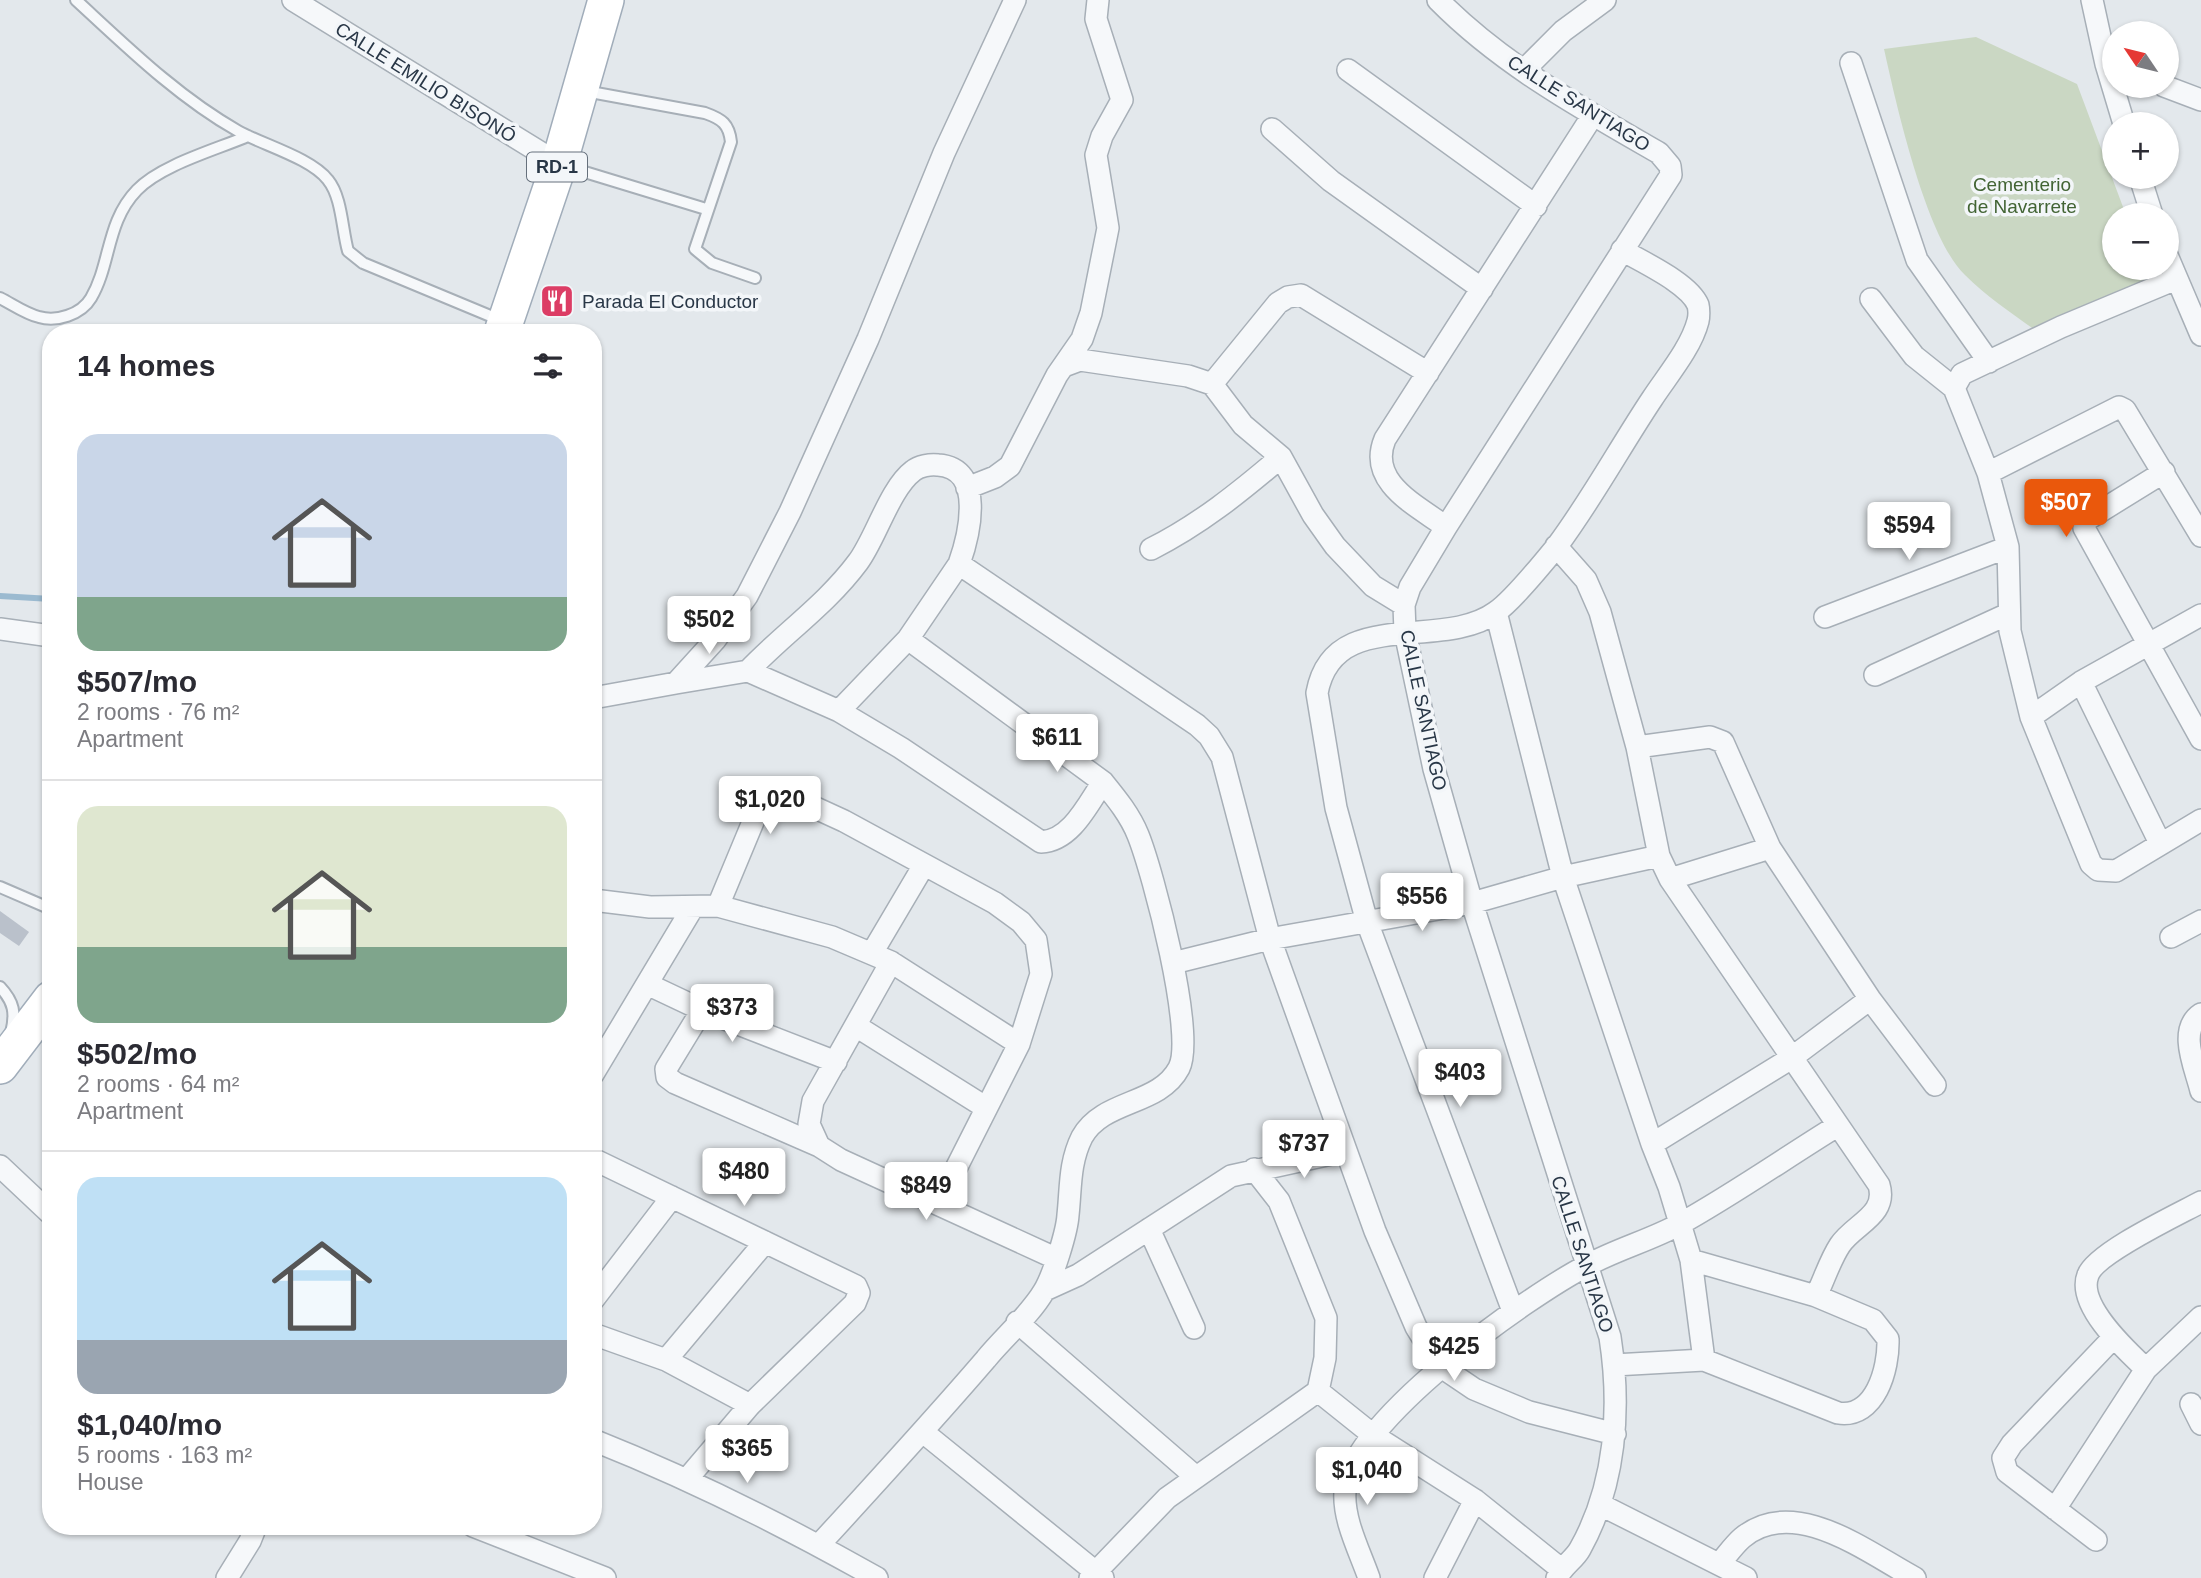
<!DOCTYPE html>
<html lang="en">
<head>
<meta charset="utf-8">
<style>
  :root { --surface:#fff; --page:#f7f7f7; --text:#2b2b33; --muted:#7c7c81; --line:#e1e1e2; --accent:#ea580c }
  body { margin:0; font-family:Arial,sans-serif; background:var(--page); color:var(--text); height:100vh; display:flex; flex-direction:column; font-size:26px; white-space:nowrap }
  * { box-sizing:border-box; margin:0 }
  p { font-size:23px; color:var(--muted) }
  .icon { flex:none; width:38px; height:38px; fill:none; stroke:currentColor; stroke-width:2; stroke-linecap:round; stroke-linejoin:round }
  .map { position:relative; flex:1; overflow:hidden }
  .details { position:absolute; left:42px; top:324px; width:560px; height:1211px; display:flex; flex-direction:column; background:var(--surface); border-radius:28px; box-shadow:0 2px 5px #0004 }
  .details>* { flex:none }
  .needle { width:46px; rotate:305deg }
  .tools { position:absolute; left:2102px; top:21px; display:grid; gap:14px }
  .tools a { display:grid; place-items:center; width:77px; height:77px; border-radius:50%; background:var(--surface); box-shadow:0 2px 5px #0004; font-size:35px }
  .price { position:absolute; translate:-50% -60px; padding:0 16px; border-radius:7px; background:#fff; color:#222; font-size:23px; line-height:46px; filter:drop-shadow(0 2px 4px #0008) }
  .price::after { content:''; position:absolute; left:50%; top:42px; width:21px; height:16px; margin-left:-10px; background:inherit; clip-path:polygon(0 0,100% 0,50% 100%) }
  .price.active { background:var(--accent); color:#fff }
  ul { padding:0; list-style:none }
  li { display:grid; align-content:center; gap:14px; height:371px; padding:0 35px }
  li+li { border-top:2px solid var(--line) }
  li span { display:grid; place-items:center; height:217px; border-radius:21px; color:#555 }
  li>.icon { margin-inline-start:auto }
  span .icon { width:126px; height:126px; fill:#fffc; stroke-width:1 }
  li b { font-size:30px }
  h2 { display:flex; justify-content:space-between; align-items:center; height:84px; padding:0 35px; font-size:30px }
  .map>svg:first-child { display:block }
  .green { fill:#cad7c3 }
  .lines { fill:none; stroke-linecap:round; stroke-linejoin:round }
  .stream { stroke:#9bbad0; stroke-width:6 }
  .building { fill:#bac1cb }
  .lane-casing { stroke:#a7afb7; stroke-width:14 }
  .street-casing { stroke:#a7afb7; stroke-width:24 }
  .primary-casing { stroke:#a1adba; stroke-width:38 }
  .lane { stroke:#f6f8fa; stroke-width:10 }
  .street { stroke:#f6f8fa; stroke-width:21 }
  .primary { stroke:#fff; stroke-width:35 }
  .labels { text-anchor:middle; stroke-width:7; stroke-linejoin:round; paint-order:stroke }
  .shield { fill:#f3f6f9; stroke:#66707c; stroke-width:2 }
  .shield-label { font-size:18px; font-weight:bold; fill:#293747 }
  .street-label { font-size:19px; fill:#293747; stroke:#f3f6f9 }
  .park-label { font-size:19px; fill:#426434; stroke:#f3f6f9 }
  .poi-label { font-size:19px; fill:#293747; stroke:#f3f6f9; text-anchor:start }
</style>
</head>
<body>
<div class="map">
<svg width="2201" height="1578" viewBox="0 0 2201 1578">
  <rect width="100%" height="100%" fill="#e3e8ec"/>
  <!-- green -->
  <path class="green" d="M1976,37L2077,84L2126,215H2114V268H2141L2149,296L2050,341C2022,320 1990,300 1965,275C1926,238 1896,103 1884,49Z"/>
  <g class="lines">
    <!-- stream -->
    <path class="stream" d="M0,596L51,599"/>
  </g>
  <!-- building -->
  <path class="building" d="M0,911L29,932L19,946L0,933Z"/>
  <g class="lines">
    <!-- lane casing -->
    <g class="lane-casing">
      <path id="lane" d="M76,0C127,47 178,97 238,131C263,145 311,158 328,180C342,197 342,230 348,251L363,263L500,320
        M585,91L705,113C722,119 729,124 731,142L695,249L712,263L755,278
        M565,166L706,209
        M0,298C12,304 26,314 39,317C56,322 81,315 91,298C111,264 106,222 137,190C161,165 215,150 248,136
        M0,887L51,909
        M0,987C14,1002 16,1013 11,1033"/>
    </g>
    <!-- street casing -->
    <g class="street-casing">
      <path id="street" d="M293,0L559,164
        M1438,0C1501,64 1582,109 1659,153L1670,166L1671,175L1446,527L1410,587L1404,605L1405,632L1434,769L1472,903L1610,1337C1621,1408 1616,1485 1580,1549C1574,1560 1562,1566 1557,1578
        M2092,0L2106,64L2124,124
        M1851,63L1917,260L1989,362
        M1348,70L1536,206
        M1524,70L1563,31L1605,0
        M2164,86L2201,100
        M1272,129L1331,181L1482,289
        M2140,177L2152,215
        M2166,253L2201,335
        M1871,299L1914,356L1954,388L1988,473L2008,547L2010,631L2031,717L2091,864L2098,870L2116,871L2201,820
        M1064,366L1080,360L1188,376L1212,384L1243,425L1281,457L1313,515L1335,546L1373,586L1404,605
        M1212,384L1278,303L1288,297L1301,295L1428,373
        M1954,388L1962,374L2061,327L2176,279
        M2164,472L2088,519L2084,528L2201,739
        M1988,473L2119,407L2125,410L2201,536
        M967,488L995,477L1010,466L1057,375L1082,339L1091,313L1108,228L1096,155L1102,136L1122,100L1096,19L1098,0
        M1446,527C1416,505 1367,482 1385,439L1593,115
        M1556,546L1586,580L1600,612L1637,747L1659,856L1670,879L1879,1185C1888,1215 1854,1224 1840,1245C1830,1260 1824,1280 1816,1296L1873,1320L1888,1339C1889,1369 1875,1419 1838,1413L1704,1360L1614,1365
        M1151,549C1199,525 1240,492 1281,457
        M1496,612L1563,877L1652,1144L1669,1187L1691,1260L1704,1360
        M1825,617L2008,547
        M0,629L51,636
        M908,639L959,564L1197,725L1209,736L1222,757L1270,939L1375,1231L1416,1327L1440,1366L1474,1389L1529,1412L1615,1434
        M748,671C783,634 827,604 858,562C875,540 890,488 913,471C919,466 930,464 938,465C986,468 969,536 959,564
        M1875,675L2008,614
        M2081,682L2160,843
        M676,683L748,671L839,711L908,639L1103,782C1116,798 1130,815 1138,835C1153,872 1196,1035 1179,1068C1159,1106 1103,1099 1082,1137C1069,1163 1071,1188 1068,1215C1067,1232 1053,1276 1044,1291C1030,1315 1004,1337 986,1359C931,1423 875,1484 819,1545
        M593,698L676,683L715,640L747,596L790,512L868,339L944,153L1015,0
        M839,711L901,748L1041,842C1071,841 1088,804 1103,782
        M2031,717L2081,682L2201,615
        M1637,747L1710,737L1723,742L1770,848
        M1670,879L1770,848L1870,999L1935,1085
        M593,900L650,907L718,906L832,937L891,962L1019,1044
        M718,906L765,793L772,788L844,821L995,903L1021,922L1036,940L1041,974L1019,1044L938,1204
        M2171,937L2201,921
        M872,953L924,865
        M1173,963L1270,939L1472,903L1563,877L1659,856
        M647,984L702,1010L836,1062
        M702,1010L666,1069L667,1077L675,1083L819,1146L841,1160L1055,1258
        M2201,1014C2177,1030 2196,1069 2201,1091
        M856,1026L985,1107
        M593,1074L693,907
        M1652,1144L1790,1059L1870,999
        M819,1146L809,1124L813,1101L891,962
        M593,1159L856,1286L859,1293L855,1303L750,1405L687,1479
        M0,1166L51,1214
        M1254,1169L1279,1201L1326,1318L1325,1358L1318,1391L1373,1435L1475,1500L1561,1569
        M1149,1229L1194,1328
        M1691,1260L1816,1296
        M1045,1290L1078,1275L1231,1176L1345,1151
        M593,1300L672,1197
        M1513,1311L1367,922L1336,808L1317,693C1333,605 1442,652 1496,612C1512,601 1544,562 1557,546C1592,499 1620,447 1652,399C1667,376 1691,348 1698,321C1699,317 1699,309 1698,305C1689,283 1642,262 1622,250
        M1017,1322L1196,1477
        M593,1334L666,1360L750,1405
        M666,1360L765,1242
        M2146,1369C2127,1351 2076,1305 2088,1275C2096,1253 2177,1215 2201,1202
        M2191,1404L2201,1424
        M923,1432L1103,1578
        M593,1440C691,1479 785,1526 877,1578
        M1601,1505L1746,1578
        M2055,1509L2146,1369L2201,1317
        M473,1526L605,1578
        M2096,1540L2007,1472L2003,1458L2012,1444L2113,1338
        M1720,1563C1727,1555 1734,1545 1742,1538C1794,1494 1868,1553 1915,1578
        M227,1578L250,1541L256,1526
        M1090,1578L1167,1498L1318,1391
        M1369,1578C1360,1552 1343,1520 1345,1492C1349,1422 1528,1296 1588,1265C1617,1249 1651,1240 1680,1224C1734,1194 1785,1158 1837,1126
        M1435,1578L1475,1500"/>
    </g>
    <!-- primary casing -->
    <g class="primary-casing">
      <path id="primary" d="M502,332L559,164L606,0
        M0,1066L51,999"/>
    </g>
    <!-- lane -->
    <use href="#lane" class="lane"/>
    <!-- street -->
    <use href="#street" class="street"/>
    <!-- primary -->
    <use href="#primary" class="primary"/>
  </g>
  <!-- icons -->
  <defs>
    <g id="restaurant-square" transform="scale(1.75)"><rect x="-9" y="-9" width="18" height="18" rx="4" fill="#dc3d65" stroke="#f3f6f9"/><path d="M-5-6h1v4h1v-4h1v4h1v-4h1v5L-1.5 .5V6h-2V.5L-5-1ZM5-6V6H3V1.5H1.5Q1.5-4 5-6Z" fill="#fff"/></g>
  </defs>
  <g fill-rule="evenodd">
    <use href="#restaurant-square" x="557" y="301"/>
  </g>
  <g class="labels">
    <!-- shield labels -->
    <rect class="shield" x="527" y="152.5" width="60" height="29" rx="5"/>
    <g class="shield-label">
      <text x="557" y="173">RD-1</text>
    </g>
    <!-- street labels -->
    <g class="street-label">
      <text transform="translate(426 82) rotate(32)" y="7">CALLE EMILIO BISONÓ</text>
      <text transform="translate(1579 103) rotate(32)" y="7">CALLE SANTIAGO</text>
      <text transform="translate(1424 710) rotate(78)" y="7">CALLE SANTIAGO</text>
      <text transform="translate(1583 1254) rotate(72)" y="7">CALLE SANTIAGO</text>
    </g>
    <!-- park labels -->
    <g class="park-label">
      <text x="2022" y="191">Cementerio<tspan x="2022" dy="22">de Navarrete</tspan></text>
    </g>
    <!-- poi labels -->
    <g class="poi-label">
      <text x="582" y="308">Parada El Conductor</text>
    </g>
  </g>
</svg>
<div class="tools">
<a><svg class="needle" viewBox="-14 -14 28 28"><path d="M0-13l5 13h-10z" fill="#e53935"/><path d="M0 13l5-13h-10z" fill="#7c7c81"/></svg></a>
<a>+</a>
<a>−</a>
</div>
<b class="price active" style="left:2066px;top:539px">$507</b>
<b class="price" style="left:1909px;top:562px">$594</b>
<b class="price" style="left:709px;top:656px">$502</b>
<b class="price" style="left:1057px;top:774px">$611</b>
<b class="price" style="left:770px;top:836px">$1,020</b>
<b class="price" style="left:1422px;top:933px">$556</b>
<b class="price" style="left:732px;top:1044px">$373</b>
<b class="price" style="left:1460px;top:1109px">$403</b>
<b class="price" style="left:1304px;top:1180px">$737</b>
<b class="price" style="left:744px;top:1208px">$480</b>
<b class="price" style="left:926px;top:1222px">$849</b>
<b class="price" style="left:1454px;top:1383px">$425</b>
<b class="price" style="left:747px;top:1485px">$365</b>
<b class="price" style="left:1367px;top:1507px">$1,040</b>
<section class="details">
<h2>14 homes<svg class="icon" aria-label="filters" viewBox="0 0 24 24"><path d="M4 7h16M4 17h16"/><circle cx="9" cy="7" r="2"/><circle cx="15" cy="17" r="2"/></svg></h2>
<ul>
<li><span style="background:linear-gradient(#c9d6e8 75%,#7fa58c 0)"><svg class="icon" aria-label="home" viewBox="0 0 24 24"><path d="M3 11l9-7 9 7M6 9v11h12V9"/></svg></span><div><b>$507/mo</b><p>2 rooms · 76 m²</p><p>Apartment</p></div></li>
<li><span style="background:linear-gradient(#dfe7d0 65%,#7fa58c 0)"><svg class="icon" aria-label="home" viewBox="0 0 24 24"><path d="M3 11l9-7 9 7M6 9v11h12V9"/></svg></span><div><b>$502/mo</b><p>2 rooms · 64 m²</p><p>Apartment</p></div></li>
<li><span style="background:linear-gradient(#bfe0f5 75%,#9aa5b1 0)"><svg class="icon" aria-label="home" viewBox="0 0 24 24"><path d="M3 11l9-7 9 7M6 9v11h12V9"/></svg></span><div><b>$1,040/mo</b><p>5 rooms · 163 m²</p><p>House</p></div></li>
</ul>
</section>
</div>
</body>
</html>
